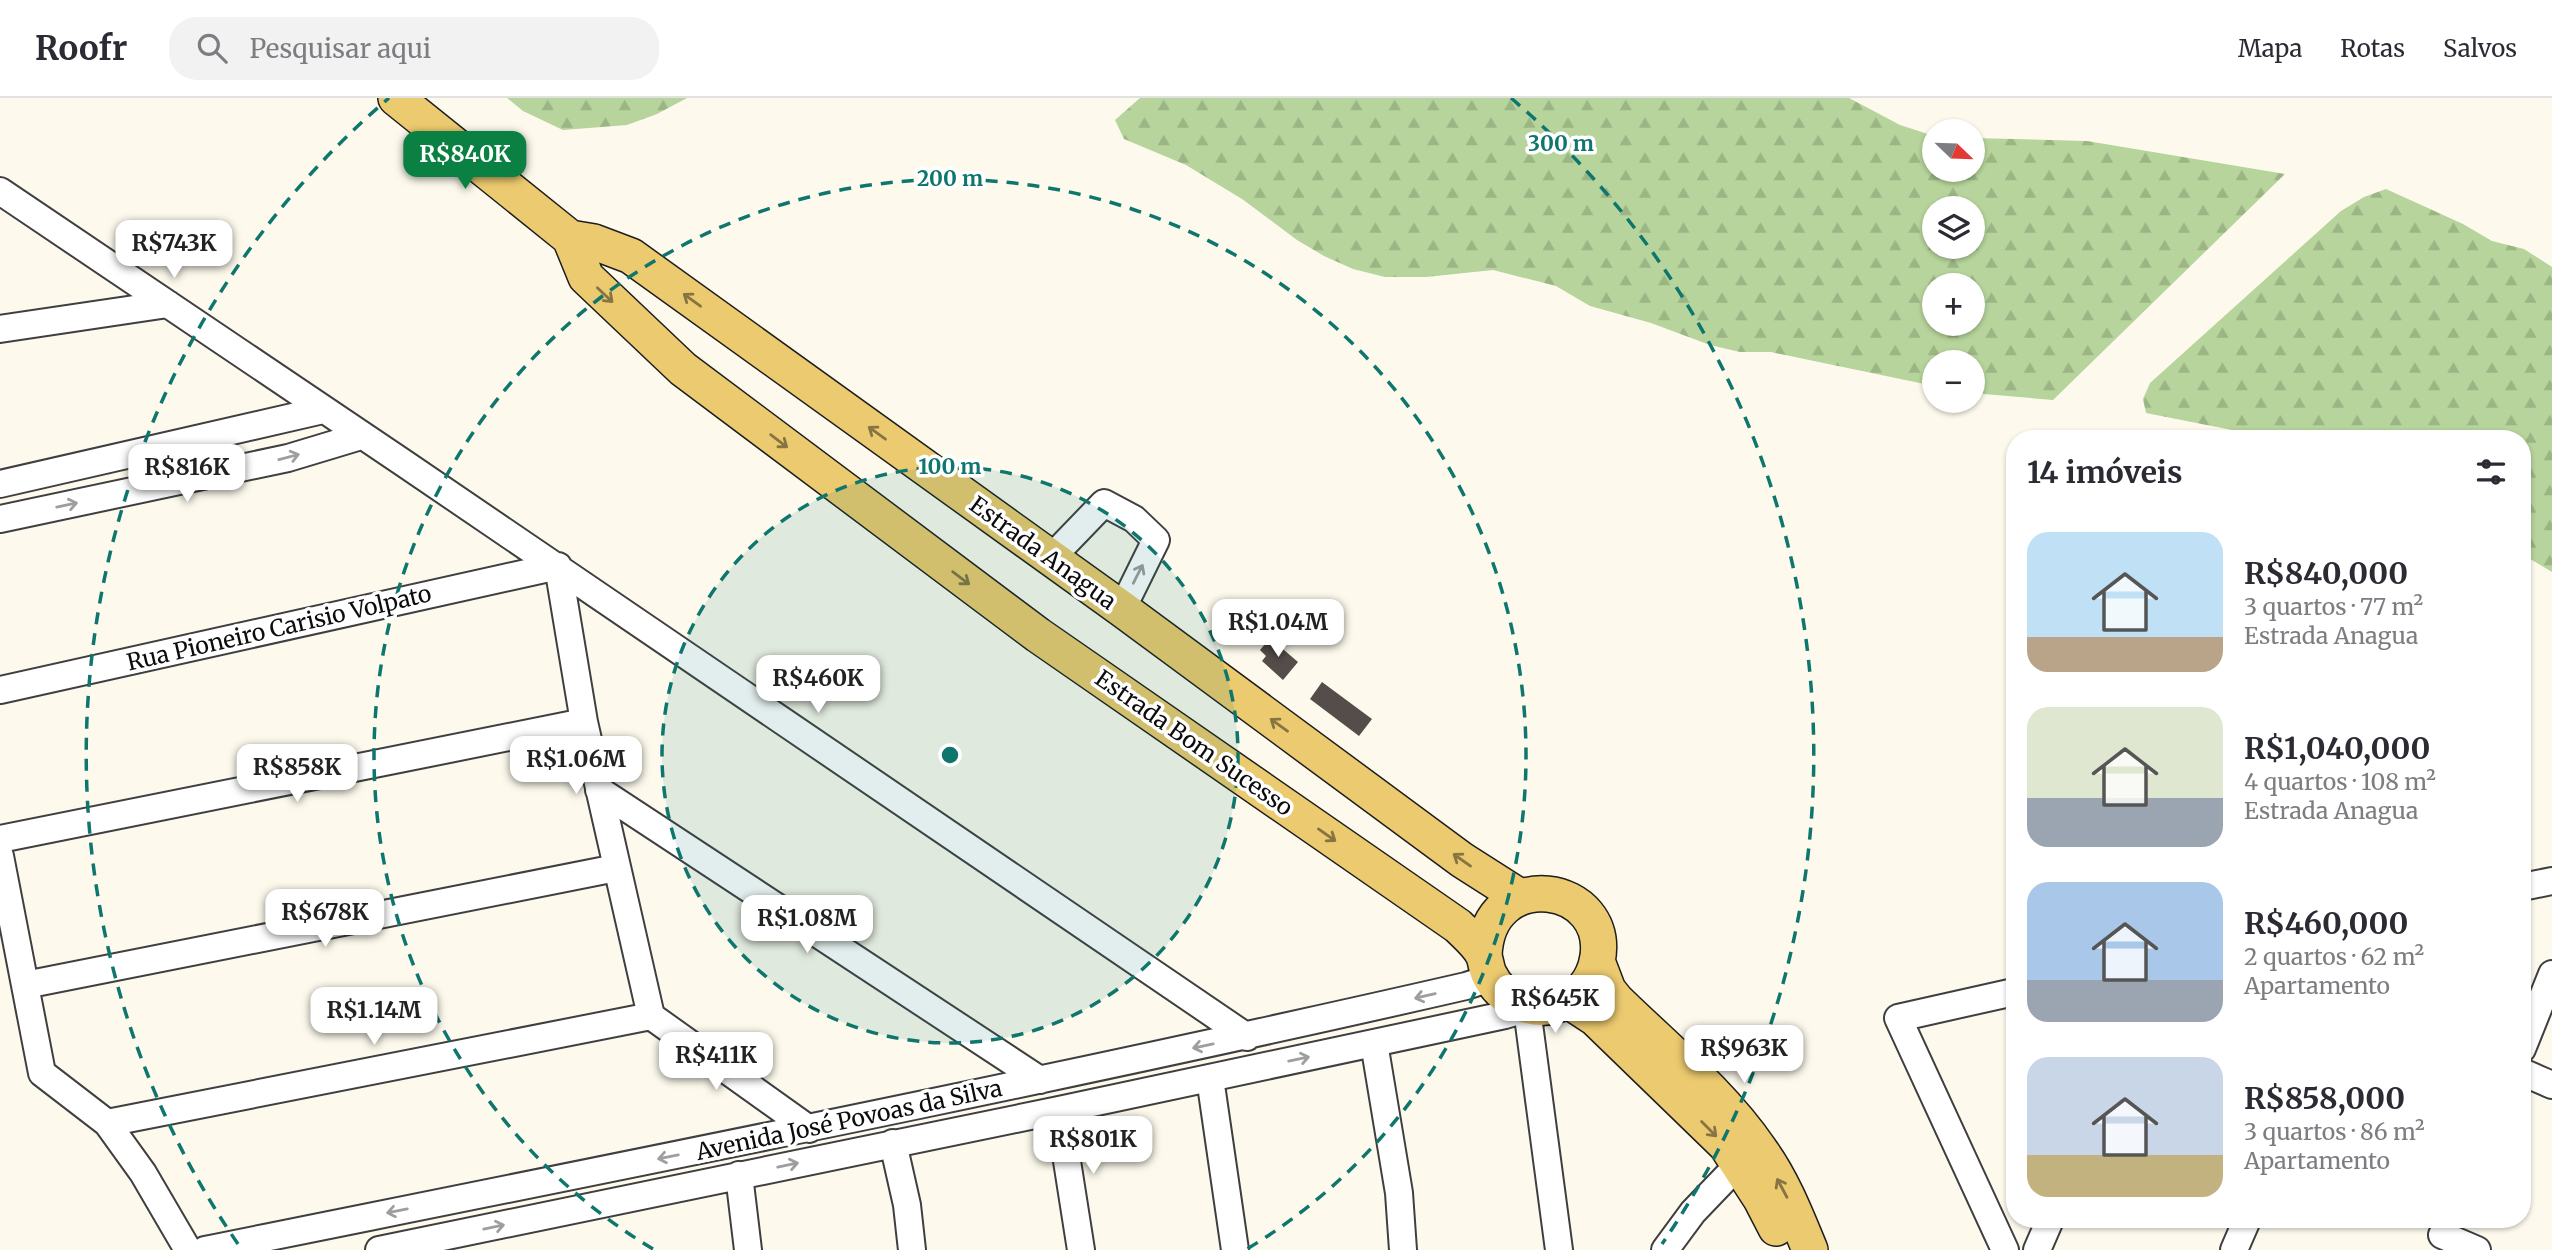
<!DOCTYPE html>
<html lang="pt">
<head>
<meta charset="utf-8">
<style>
  :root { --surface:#fff; --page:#f2f2f3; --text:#2b2b33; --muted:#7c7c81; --line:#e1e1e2; --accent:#0b8043 }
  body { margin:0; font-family:Merriweather,serif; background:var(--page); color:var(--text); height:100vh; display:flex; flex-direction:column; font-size:26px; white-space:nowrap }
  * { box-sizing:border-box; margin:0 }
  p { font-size:23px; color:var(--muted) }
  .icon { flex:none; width:38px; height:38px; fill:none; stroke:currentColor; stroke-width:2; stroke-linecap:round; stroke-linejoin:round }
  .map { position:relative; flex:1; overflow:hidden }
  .drawer { position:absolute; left:2006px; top:332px; width:525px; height:798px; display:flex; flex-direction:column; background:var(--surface); border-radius:28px; box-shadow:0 2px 5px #0004 }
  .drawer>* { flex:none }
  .needle { width:46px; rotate:113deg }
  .buttons { position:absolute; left:1922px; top:21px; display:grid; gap:14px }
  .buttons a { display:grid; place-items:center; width:63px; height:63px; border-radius:50%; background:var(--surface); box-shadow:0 2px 5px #0004; font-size:35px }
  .price { position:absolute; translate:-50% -60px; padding:0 16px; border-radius:14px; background:#fff; color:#222; font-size:23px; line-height:46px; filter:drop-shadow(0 2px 4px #0008) }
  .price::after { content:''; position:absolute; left:50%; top:42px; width:21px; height:16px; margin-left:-10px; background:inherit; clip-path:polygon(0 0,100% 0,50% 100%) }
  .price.active { background:var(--accent); color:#fff }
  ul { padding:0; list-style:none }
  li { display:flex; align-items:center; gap:21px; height:175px; padding:0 21px }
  li span { display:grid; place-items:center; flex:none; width:196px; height:140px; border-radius:21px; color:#555 }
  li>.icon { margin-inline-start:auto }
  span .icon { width:84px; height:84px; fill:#fffc; stroke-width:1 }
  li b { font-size:30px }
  h2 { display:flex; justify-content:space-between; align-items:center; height:84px; padding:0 21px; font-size:30px }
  header { display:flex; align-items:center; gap:42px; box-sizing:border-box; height:98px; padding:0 35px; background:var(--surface); border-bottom:2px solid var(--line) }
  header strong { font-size:33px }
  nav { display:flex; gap:38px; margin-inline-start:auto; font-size:24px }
  .search { width:490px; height:63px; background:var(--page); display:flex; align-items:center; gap:18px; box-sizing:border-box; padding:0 24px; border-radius:28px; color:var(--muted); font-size:26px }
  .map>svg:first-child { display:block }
  .forest { fill:url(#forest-firs); fill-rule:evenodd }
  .building { fill:#544d4a }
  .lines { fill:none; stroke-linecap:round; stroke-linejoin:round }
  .minor-casing { stroke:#3f3f3f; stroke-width:30 }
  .major-casing { stroke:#1d1d1d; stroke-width:38 }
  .minor { stroke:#fff; stroke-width:26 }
  .major { stroke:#ecca6f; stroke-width:35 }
  .oneway { stroke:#877442 }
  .oneway2 { stroke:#9e9e9e }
  .ring { fill:none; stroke:#0f766e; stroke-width:3.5; stroke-dasharray:12 9 }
  .labels { text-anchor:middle; stroke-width:7; stroke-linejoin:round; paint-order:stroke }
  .street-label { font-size:23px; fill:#0c0c0c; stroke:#fff }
  .centre { fill:#0f766e; stroke:#fff; stroke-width:3.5 }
  .ring-label { font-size:21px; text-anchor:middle; font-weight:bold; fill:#0f766e; stroke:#fff; stroke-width:7; stroke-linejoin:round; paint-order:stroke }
</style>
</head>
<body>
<header>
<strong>Roofr</strong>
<div class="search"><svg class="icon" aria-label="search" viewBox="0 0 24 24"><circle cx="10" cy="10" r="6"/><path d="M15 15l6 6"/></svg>Pesquisar aqui</div>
<nav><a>Mapa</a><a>Rotas</a><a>Salvos</a></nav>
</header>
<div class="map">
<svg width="2552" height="1152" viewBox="0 0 2552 1152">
  <defs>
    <pattern id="forest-firs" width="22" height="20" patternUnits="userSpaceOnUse" patternTransform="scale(1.75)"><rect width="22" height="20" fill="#b6d49b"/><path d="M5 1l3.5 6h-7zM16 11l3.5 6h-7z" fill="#9bb584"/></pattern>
  </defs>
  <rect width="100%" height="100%" fill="#fdfaed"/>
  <!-- forest -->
  <path class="forest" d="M507,0H687L657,16L627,27L563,32L523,13Z
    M1140,0H1849L1900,27L1934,38V72H1972V40L2087,43L2285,76L2053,302L1972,295V264H1934V288L1771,254H1740L1710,247L1651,225L1590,208L1556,188L1493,172L1426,179H1385L1353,171L1324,158L1297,142L1242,101L1186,67L1124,41L1115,22ZM1934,110H1972V149H1934ZM1972,187V226H1934V187Z
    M2386,91L2463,126L2492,143L2524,151L2552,169V474L2522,456V341H2268L2242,334L2146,315L2143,301L2150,285L2341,113L2364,99Z"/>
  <!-- building -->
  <path class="building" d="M1270,540L1298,564L1283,582L1262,563L1266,558L1260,552Z
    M1322,584L1372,621L1359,638L1310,601Z"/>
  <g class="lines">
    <!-- minor casing -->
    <g class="minor-casing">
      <path id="minor" d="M0,93C417,373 832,655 1247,939
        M0,231L168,206
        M0,386L323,312
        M0,421L288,360L361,338
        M1050,461L1104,405L1134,421L1156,442L1122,511
        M0,592L558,468L584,624L651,918
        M599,692L1040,982
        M0,741L584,624
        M0,758L42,975L107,1025L143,1075L188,1152
        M2522,789L2552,783
        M25,887L616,770
        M1374,945L1399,1095L1403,1152
        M2522,951L2552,876
        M2522,974L2552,987
        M1210,980L1235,1152
        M1059,1012L1081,1152
        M107,1025L651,918L809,1031
        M893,1045L907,1107L912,1152
        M739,1077L748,1152
        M2442,1137L2477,1152
        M205,1152C626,1067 1047,984 1466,888L1478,884L1489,877
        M379,1152L1059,1012L1505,917L1531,909L1529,926L1559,1152
        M1665,1152L1693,1114L1739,1066
        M2005,1152L1898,920L2014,894
        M2037,1152L2050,1122
        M2234,1152L2247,1122"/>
    </g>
    <!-- major casing -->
    <g class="major-casing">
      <path id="major" d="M396,0L570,140L594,144L631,158L1122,511L1462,762L1520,799
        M570,140L586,179L683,271L1038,537L1458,828C1467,837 1477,845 1483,856C1486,862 1486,870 1489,876C1503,905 1537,917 1565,904C1582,897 1593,881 1597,864C1614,784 1487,765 1484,858
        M1597,863L1608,892L1616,902C1665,950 1721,995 1760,1052C1782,1082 1796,1118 1810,1152
        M1569,903L1595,920L1726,1047L1761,1101L1776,1130"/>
    </g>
    <!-- minor -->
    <use href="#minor" class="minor"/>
    <!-- major -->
    <use href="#major" class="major"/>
  </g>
  <!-- one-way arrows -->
  <defs><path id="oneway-shaft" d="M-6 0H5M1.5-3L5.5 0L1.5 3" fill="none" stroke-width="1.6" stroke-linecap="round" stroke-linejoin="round" transform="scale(1.75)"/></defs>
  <g class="oneway">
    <use href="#oneway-shaft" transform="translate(605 197) rotate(43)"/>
    <use href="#oneway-shaft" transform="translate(692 202) rotate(-144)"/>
    <use href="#oneway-shaft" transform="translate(877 335) rotate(-144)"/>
    <use href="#oneway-shaft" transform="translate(779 343) rotate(37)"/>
    <use href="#oneway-shaft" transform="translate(961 480) rotate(37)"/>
    <use href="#oneway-shaft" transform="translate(1279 627) rotate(-144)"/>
    <use href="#oneway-shaft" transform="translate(1327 737) rotate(35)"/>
    <use href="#oneway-shaft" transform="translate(1462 762) rotate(-145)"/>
    <use href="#oneway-shaft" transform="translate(1709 1031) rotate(45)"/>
    <use href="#oneway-shaft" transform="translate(1782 1090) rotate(-118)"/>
  </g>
  <g class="oneway2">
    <use href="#oneway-shaft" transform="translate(289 359) rotate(-15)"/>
    <use href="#oneway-shaft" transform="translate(67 407) rotate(-12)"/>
    <use href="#oneway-shaft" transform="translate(1138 476) rotate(-63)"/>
    <use href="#oneway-shaft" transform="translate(1425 898) rotate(167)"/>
    <use href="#oneway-shaft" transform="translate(1203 948) rotate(168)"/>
    <use href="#oneway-shaft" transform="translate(1299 961) rotate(-12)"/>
    <use href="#oneway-shaft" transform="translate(668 1059) rotate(169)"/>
    <use href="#oneway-shaft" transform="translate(788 1067) rotate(-12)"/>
    <use href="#oneway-shaft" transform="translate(397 1113) rotate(169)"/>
    <use href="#oneway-shaft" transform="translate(494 1129) rotate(-12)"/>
  </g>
  <!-- distance rings -->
  <circle cx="950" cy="657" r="288" fill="#0f766e" fill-opacity=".12"/>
  <g class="ring">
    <circle cx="950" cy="657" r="288"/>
    <path d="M653 1151A576 576 0 1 1 1247 1151"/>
    <path d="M238 1146A864 864 0 0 1 389 0M1511 0A864 864 0 0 1 1662 1146"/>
  </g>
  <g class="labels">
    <!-- street labels -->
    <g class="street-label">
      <text transform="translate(1043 455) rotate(36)" y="8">Estrada Anagua</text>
      <text transform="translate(279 530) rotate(-13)" y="8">Rua Pioneiro Carisio Volpato</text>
      <text transform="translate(1194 645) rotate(35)" y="8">Estrada Bom Sucesso</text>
      <text transform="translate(849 1022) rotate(-12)" y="8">Avenida José Povoas da Silva</text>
    </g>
  </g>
  <circle cx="950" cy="657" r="10" class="centre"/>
  <g class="ring-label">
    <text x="1561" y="53">300 m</text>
    <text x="950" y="88">200 m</text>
    <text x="950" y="376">100 m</text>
  </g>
</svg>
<div class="buttons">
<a><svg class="needle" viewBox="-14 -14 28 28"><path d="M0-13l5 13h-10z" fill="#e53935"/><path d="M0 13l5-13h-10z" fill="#7c7c81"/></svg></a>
<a><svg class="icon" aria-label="layers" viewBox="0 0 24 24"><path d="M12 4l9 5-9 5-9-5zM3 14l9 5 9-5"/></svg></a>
<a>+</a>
<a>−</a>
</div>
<b class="price active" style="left:465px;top:93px">R$840K</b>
<b class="price" style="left:174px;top:182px">R$743K</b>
<b class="price" style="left:187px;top:406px">R$816K</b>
<b class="price" style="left:1278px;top:561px">R$1.04M</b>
<b class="price" style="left:818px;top:617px">R$460K</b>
<b class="price" style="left:576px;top:698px">R$1.06M</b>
<b class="price" style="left:297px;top:706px">R$858K</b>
<b class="price" style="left:325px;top:851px">R$678K</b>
<b class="price" style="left:807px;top:857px">R$1.08M</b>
<b class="price" style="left:1555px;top:937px">R$645K</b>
<b class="price" style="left:374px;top:949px">R$1.14M</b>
<b class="price" style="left:1744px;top:987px">R$963K</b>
<b class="price" style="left:716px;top:994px">R$411K</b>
<b class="price" style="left:1093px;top:1078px">R$801K</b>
<section class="drawer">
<h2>14 imóveis<svg class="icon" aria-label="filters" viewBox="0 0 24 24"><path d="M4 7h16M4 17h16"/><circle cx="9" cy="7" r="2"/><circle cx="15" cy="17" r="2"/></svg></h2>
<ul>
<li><span style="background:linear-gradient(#bfe0f5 75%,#b9a48a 0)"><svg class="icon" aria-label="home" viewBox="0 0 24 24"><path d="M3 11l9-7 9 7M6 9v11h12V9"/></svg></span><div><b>R$840,000</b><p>3 quartos · 77 m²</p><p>Estrada Anagua</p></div></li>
<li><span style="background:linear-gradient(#dfe7d0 65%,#9aa5b1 0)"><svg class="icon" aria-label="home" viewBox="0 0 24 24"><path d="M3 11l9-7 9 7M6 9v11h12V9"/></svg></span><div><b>R$1,040,000</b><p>4 quartos · 108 m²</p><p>Estrada Anagua</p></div></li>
<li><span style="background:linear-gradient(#a9c7e8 70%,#9aa5b1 0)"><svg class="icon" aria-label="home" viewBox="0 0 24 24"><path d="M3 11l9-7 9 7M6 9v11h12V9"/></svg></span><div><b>R$460,000</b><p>2 quartos · 62 m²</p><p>Apartamento</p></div></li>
<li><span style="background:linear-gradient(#c9d6e8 70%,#c2b280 0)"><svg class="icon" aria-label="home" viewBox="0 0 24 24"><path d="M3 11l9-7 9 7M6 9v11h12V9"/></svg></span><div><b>R$858,000</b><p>3 quartos · 86 m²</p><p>Apartamento</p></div></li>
</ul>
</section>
</div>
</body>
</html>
